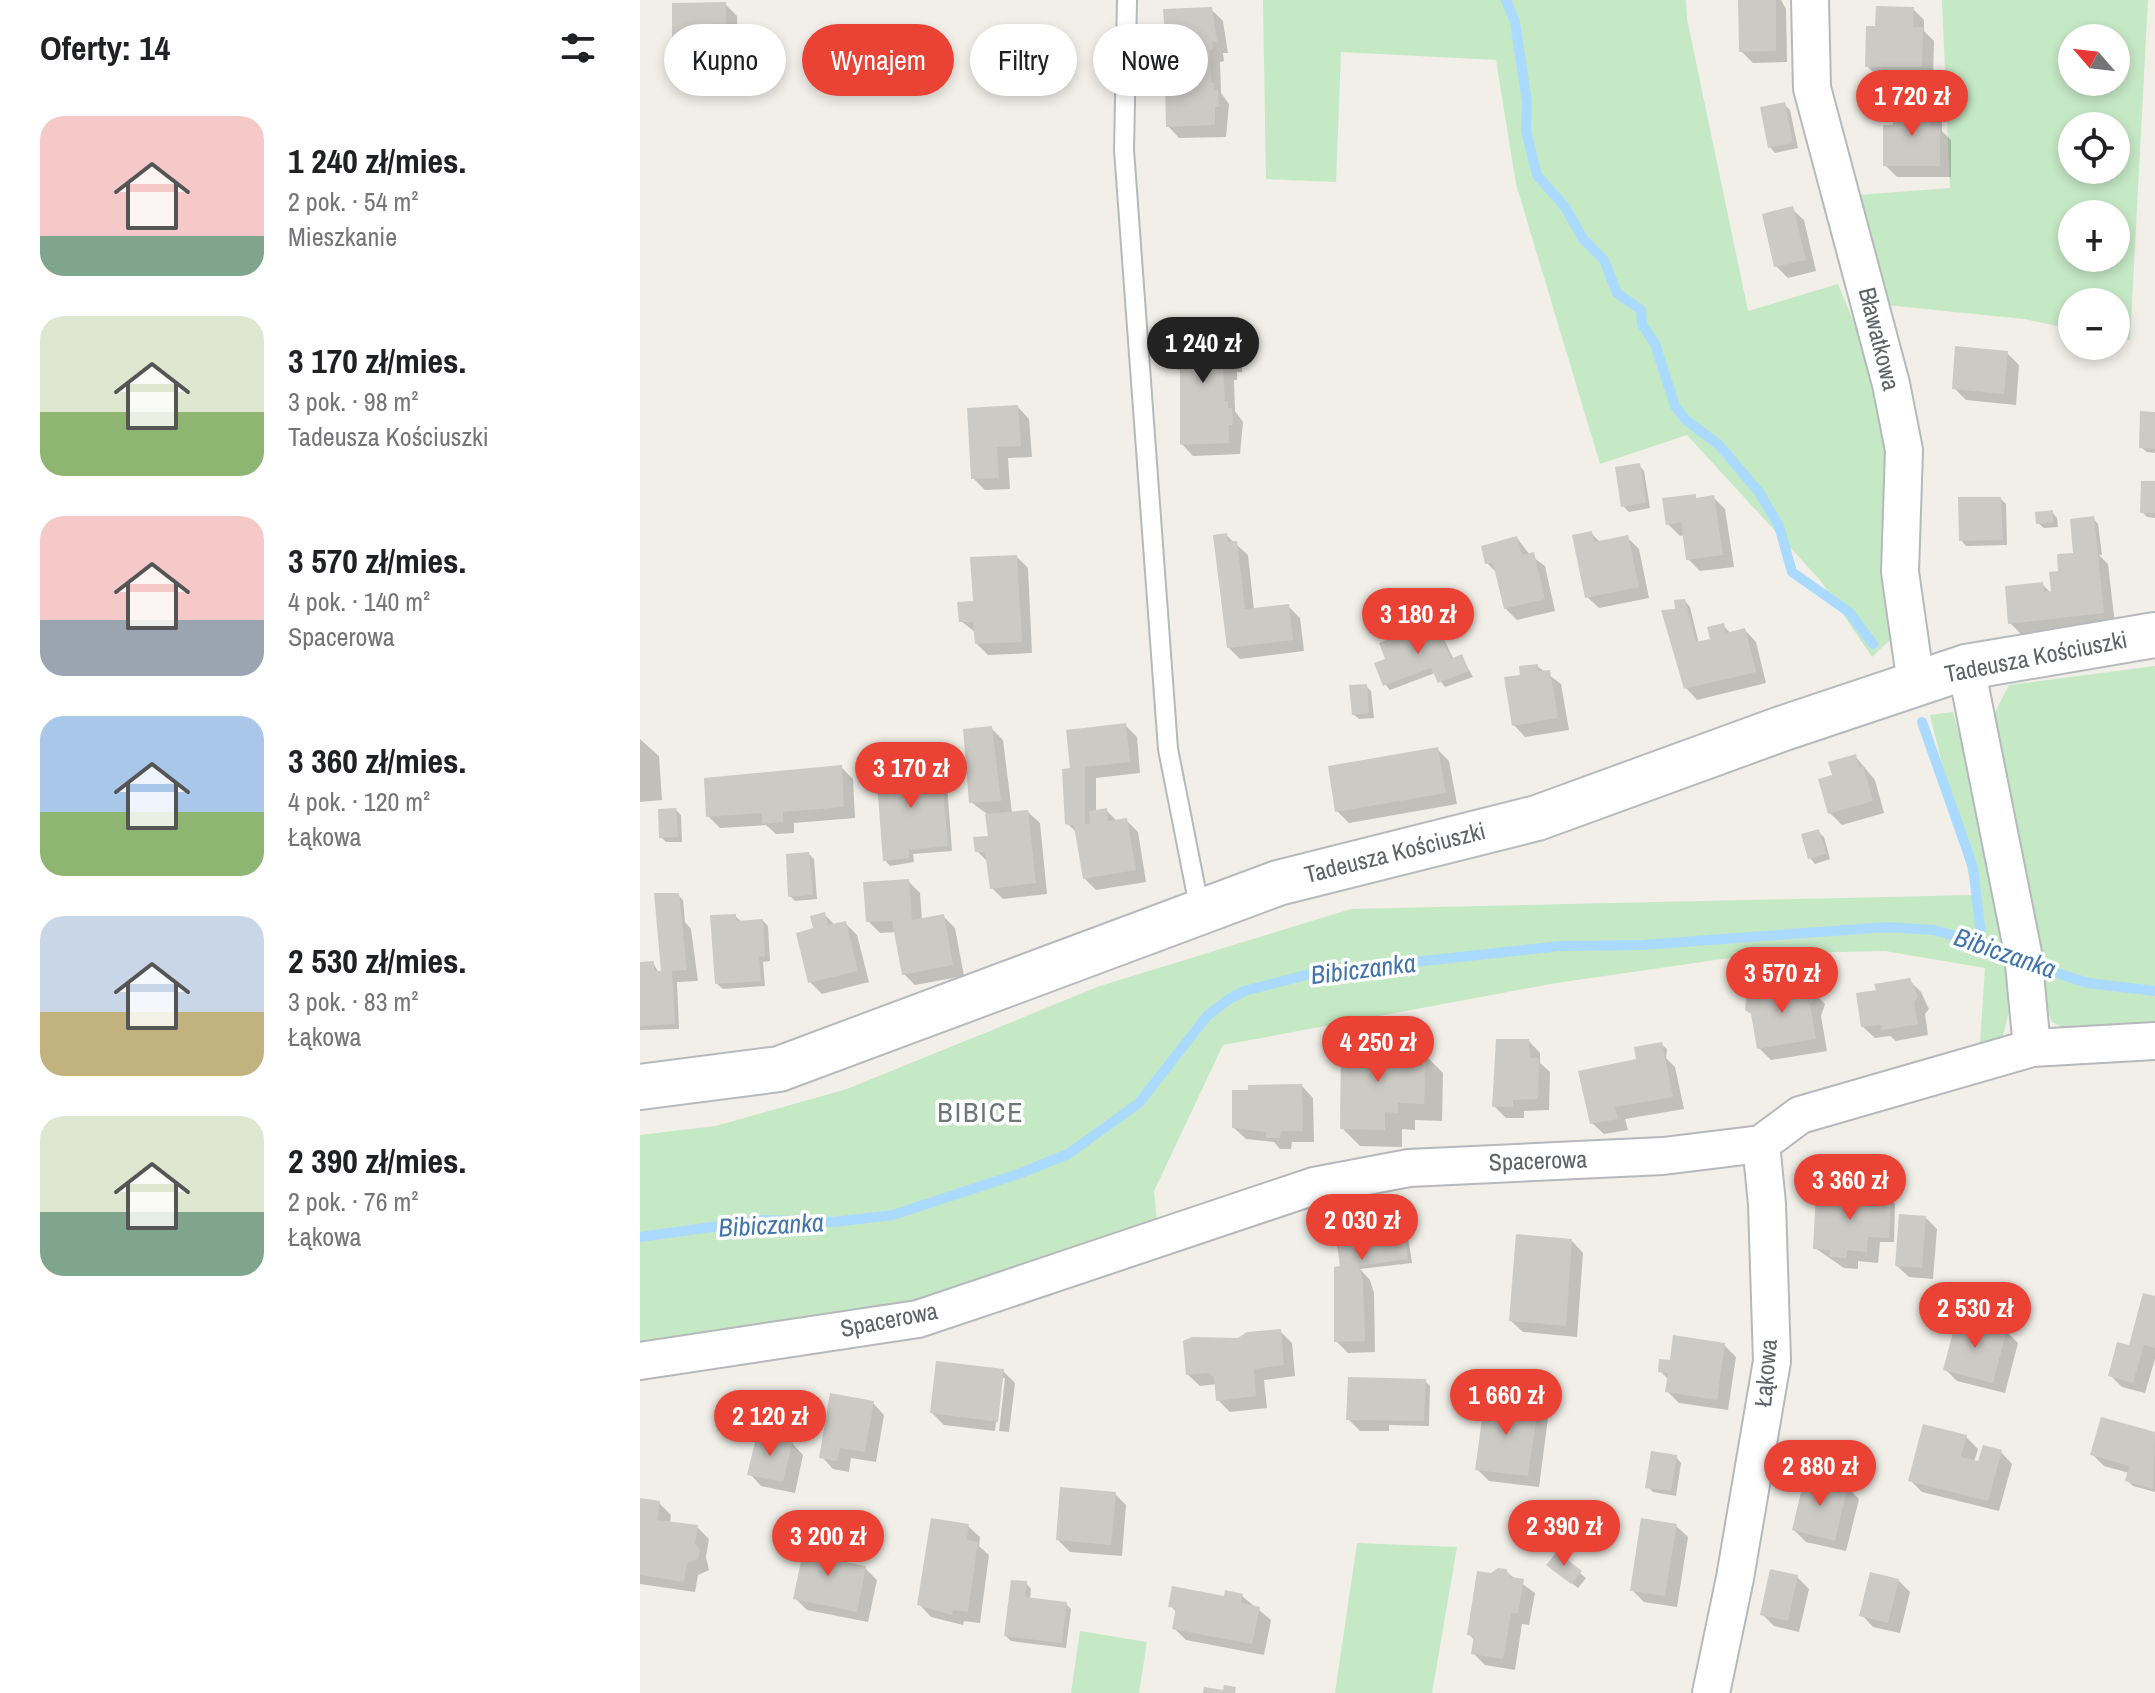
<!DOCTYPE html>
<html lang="pl">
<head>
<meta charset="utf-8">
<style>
  :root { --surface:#fff; --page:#f6f6f6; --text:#202124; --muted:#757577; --accent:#ea4335 }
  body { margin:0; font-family:"Archivo Narrow",sans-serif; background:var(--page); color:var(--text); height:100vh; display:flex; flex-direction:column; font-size:30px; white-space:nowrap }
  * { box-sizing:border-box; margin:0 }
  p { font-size:26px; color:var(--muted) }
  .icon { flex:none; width:44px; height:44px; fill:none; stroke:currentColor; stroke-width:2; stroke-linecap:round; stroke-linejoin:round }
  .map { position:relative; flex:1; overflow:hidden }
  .panel { display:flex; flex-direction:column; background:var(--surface); width:640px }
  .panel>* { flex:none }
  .banner { position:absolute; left:24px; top:24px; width:760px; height:72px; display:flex; gap:16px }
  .needle { width:52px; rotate:298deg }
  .buttons { position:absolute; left:1418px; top:24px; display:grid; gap:16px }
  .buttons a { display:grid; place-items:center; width:72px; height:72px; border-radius:50%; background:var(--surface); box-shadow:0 4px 12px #0003; font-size:40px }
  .price { position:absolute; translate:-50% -68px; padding:0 18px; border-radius:28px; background:var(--accent); color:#fff; font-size:26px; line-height:52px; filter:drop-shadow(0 2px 4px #0008) }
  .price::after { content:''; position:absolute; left:50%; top:48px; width:24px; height:18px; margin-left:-12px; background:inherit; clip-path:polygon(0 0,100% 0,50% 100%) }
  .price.on { background:#222; color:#fff }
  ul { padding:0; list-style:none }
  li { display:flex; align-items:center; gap:24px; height:200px; padding:0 40px }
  li span { display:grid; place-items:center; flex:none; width:224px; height:160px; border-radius:24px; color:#555 }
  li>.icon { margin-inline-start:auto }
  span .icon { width:96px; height:96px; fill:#fffc; stroke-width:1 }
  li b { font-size:34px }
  h2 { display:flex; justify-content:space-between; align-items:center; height:96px; padding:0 40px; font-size:34px }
  .chip { padding:0 28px; border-radius:36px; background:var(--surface); box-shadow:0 4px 12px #0003; font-size:28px; line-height:72px }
  .chip.on { background:var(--accent); color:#fff }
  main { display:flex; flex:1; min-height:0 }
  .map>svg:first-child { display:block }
  .green { fill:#c5e8c5; fill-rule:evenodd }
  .shadow { fill:#0003 }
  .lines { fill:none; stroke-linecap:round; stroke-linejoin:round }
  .stream { stroke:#aadaff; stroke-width:10 }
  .building { fill:#cccac5 }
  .lane-casing { stroke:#b5b8bc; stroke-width:22 }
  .street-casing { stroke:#b5b8bc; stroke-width:40 }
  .secondary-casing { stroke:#b6babf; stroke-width:48 }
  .lane { stroke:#fff; stroke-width:18 }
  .street { stroke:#fff; stroke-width:36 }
  .secondary { stroke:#fff; stroke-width:44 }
  .labels { text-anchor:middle; stroke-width:7; stroke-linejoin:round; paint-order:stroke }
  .street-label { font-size:24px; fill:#5f6368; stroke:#fff }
  .water-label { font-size:26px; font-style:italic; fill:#4174aa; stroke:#fff }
  .quarter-label { font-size:28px; letter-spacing:2px; fill:#70757a; stroke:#fff }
</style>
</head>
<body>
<main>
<section class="panel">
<h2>Oferty: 14<svg class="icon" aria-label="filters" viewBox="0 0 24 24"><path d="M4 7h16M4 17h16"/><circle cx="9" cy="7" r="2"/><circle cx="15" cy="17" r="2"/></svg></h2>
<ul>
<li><span style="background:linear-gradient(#f6c9c9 75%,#7fa58c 0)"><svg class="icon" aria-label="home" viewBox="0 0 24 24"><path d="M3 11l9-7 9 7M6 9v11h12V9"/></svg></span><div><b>1 240 zł/mies.</b><p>2 pok. · 54 m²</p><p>Mieszkanie</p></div></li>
<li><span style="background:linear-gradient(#dfe7d0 60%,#8fb573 0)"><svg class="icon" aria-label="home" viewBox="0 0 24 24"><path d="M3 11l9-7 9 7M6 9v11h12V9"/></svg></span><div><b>3 170 zł/mies.</b><p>3 pok. · 98 m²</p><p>Tadeusza Kościuszki</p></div></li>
<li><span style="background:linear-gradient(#f6c9c9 65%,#9aa5b1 0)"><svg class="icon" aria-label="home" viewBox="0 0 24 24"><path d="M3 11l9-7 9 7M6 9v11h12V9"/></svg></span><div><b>3 570 zł/mies.</b><p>4 pok. · 140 m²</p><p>Spacerowa</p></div></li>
<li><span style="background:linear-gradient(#a9c7e8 60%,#8fb573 0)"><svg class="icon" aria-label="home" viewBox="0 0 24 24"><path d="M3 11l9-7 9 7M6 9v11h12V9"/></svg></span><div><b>3 360 zł/mies.</b><p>4 pok. · 120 m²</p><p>Łąkowa</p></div></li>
<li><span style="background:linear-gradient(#c9d6e8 60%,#c2b280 0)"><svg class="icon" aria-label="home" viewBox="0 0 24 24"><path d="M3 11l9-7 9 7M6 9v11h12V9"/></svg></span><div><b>2 530 zł/mies.</b><p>3 pok. · 83 m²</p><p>Łąkowa</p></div></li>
<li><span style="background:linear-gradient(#dfe7d0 60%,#7fa58c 0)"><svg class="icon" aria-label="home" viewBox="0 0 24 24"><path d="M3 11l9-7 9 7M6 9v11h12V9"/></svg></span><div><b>2 390 zł/mies.</b><p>2 pok. · 76 m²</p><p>Łąkowa</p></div></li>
</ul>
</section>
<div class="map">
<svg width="1515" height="1693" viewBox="0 0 1515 1693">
  <rect width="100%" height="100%" fill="#f1efe8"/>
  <!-- green -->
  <path class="green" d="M623,0H1046L1047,19L1108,311L1198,284L1244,395L1253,477V637L1232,657L1180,580L1047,435L960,464L876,184L856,60L701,52L696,182L626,179Z
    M1302,0H1508L1490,340L1476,338V302H1432V329L1384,319L1246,305L1218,195L1310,188ZM1432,38H1476V82H1432ZM1432,126H1476V170H1432ZM1432,214H1476V258H1432Z
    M1515,666V1030L1440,1036L1412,1022C1401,989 1382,948 1394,914L1354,714L1369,685Z
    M1313,712L1364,895L1377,979L1362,1039L1340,1043L1345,968L1245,951L1117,954L916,983L583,1045L514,1191L517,1222L218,1318L0,1345V1135L76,1126L207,1089L460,986L711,909L1334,895L1290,715Z
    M717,1543L817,1547L792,1693H695Z
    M440,1631L507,1642L499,1693H431Z"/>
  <!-- shadow -->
  <path class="shadow" d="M1100,0H1141L1146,9L1147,62L1113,63L1101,51Z
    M85,4L97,16L98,86H46L34,74Z
    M571,9L583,21L588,53H583L584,61L580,62L581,93L589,104L586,137L539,138L528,126L530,86Z
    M1273,9L1284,20V31L1294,41L1293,78H1239L1227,66L1237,28Z
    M1145,105L1150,110L1158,148L1135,153L1130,147Z
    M1290,107L1302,119V131L1311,140V177H1257L1245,165L1255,127Z
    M1152,209L1164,220L1176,271L1148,278L1136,266Z
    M585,328L596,340L597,353L602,358V372H597V380H594L595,411L603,422L600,454L553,456L542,444Z
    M1367,353L1379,365L1376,405L1326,400L1314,388Z
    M378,407L389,419L392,457L368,458L370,489L345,490L333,478Z
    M1515,414V453L1507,452L1501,447Z
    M999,465L1004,471L1010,508L989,512L983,506Z
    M1515,483V518L1507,517L1502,512Z
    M1073,497L1085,509L1094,567L1060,571L1048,559L1045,535L1040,536L1028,524Z
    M1361,499L1366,504L1367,545L1326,546L1321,540Z
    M1412,512L1417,518L1418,527L1404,528L1398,523Z
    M1453,518L1458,524L1462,555H1459L1468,564L1475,624L1382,635L1370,623L1402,584L1413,595L1420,572L1435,554Z
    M951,533L961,543L987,537L999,549L1009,598L959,608L947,597Z
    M586,535L608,555L614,610L649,607L660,618L664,651L600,659L588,647Z
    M877,538L890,555L905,566L915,611L877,620L865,608L857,573L847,563Z
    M377,557L388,568L392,653L348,655L337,644L336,633L321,621Z
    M1045,601L1050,607L1059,644L1072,640L1083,625L1091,634L1105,630L1116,642L1126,683L1057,700L1046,688Z
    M796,623L814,660L822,657L833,677L805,687L795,673L750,690L745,684L748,660Z
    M897,666L921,684L929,730L885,737L874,725L882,676Z
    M726,686L731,691L734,718L719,719L713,714Z
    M485,725L497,737L500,773L456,778V812L466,810L477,821L486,820L498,832L506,882L456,890L444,878L437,833L427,823L433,770Z
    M351,728L363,740L372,813L388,812L400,823L407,894L363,899L352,888L349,863L337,851L350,838L347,814L331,802Z
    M0,739L19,756L22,800L0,802Z
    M797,749L809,761L817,804L709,823L697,811Z
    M1215,756L1235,780L1244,813L1202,825L1190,813L1194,777Z
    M201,767L213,779L215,818L154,823V833L136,834L126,825L80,828L68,816Z
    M301,767L306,772L312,851L273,854L274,862L250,866L245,860Z
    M36,810L41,815L42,842H26L21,837Z
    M1178,832L1184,837L1190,859L1175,864L1170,858Z
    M169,854L174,859L177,899L155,901L150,896Z
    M268,881L280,893L282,920L303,916L315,928L324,976L275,985L264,974L256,932L240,933L228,921Z
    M16,895H38L43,900L45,922L51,929L58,981L37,982L39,1029L0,1030V964L13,963L19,973H23Z
    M184,914L195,925L205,923L217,935L229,982L182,994L170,982L175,930Z
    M95,916L102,922L123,921L128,926L130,961L123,962L125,986L83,989L77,984Z
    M1269,980L1281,992L1289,1009L1285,1014L1288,1035L1256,1041L1250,1036L1235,1038L1223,1027L1238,992Z
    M1166,985L1185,1004L1181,1016L1187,1051L1131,1060L1119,1048Z
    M889,1041L900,1053V1063L910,1072L909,1110L884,1111V1118H866L854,1106Z
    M1021,1044L1027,1049L1026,1058L1035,1067L1044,1109L985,1119L988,1130L964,1134L952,1123L1001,1060Z
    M763,1047L771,1055H785L803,1073L802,1121L775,1120V1130L762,1129V1147L720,1146L702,1128Z
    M662,1086L673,1098L674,1142H652L651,1149H640L634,1142L606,1139L594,1128Z
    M1250,1199L1255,1204L1254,1242H1240L1238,1263L1218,1261V1269L1204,1268L1175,1248Z
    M759,1206L764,1212L772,1263L720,1269L730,1280L734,1293L735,1352L708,1353L696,1341L705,1268Z
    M1285,1217L1297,1229L1293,1279L1269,1277L1257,1266Z
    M932,1241L943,1253L937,1337L883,1332L871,1321Z
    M1515,1299V1359L1505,1393L1482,1387L1470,1375L1490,1347Z
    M640,1331L652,1343L655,1376L624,1380L627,1408L590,1412L578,1400L577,1384L560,1386L548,1375L598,1340Z
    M1366,1331L1378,1343L1365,1393L1317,1381L1305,1369Z
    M1084,1345L1096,1357L1088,1410L1039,1403L1027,1391L1029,1380L1020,1371L1031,1362Z
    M363,1371L375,1383L369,1432L359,1431L365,1378H361L355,1431L304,1425L292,1413Z
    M785,1381L790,1386L789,1426L749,1425V1431H720L708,1419Z
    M233,1403L244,1415L236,1462L211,1458L209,1472L193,1469L182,1457Z
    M897,1407L908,1418L899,1487L849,1481L837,1469Z
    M1462,1420L1515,1435V1492L1493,1486L1487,1480L1489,1473L1464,1466L1452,1454Z
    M1326,1437L1338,1449L1334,1462L1339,1464L1361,1452L1372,1464L1359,1511L1282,1492L1270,1480Z
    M152,1443L163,1455L155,1493L121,1486L110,1474Z
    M1036,1457L1041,1463L1036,1496L1013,1492L1008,1487Z
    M1207,1487L1219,1499L1206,1551L1166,1542L1154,1530Z
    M475,1494L486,1505L482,1556L430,1552L418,1540Z
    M0,1500L19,1503L31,1515L30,1523L57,1527L69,1539L66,1557L69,1570L58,1575L55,1592L0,1584Z
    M328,1526L340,1537L339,1546L349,1555L340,1623L324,1621L323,1625L291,1617L280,1605Z
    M1036,1526L1048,1537L1037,1607L1004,1602L992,1590Z
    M191,1545L203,1557L202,1563L225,1568L237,1580L228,1622L167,1610L155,1598Z
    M918,1555L946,1578L938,1588L914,1570Z
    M865,1571L895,1593L889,1625L882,1624L875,1670L845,1665L833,1653L835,1641L829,1634L851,1576Z
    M1157,1577L1169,1589L1159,1632L1134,1626L1122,1614Z
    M1258,1580L1270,1592L1260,1633L1233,1627L1222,1615Z
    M386,1583L391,1589L390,1600L426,1604L431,1609L426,1648L371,1641L366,1636Z
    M602,1596L631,1620L624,1655L546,1640L534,1628L537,1613L531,1606Z"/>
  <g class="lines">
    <!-- stream -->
    <path class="stream" d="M866,0L875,22L887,102L886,131L897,175L925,207L943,239L964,260L977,293L1001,310L1002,324L1015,344L1035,406L1046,420L1079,445L1119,492L1139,526L1152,572L1209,612L1233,644
      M1282,722L1333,867L1342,943
      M1392,965L1448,983L1515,991
      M0,1237L122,1220L194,1222L253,1215L381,1173L428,1154L499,1103L567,1016L589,999L604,991L674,973L920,946L1002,945L1247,927L1294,930L1350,946L1374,957"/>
  </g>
  <!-- building -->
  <path class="building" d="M1098,0H1136V51L1099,52Z
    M86,2L87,75H32V3Z
    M1236,6L1274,7L1273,27H1283L1282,67H1225L1226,26H1235Z
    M572,7L577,42H572L573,50H570L571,83H574V90H578L579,107H575V125L526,127L525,84H528L523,9Z
    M1145,102L1153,143L1128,148L1120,107Z
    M1253,105H1291V126H1300V166H1243V125H1253Z
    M1153,206L1166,260L1134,267L1122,214Z
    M585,326L591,361H586L587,369H583L585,401H588V408H592L593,425H589V443L540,445V370H537L536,327Z
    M1315,346L1368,351L1364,394L1312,389Z
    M378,405L381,446L357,447L359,478L331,479L327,408Z
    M1500,411L1515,412V449L1499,448Z
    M1000,463L1006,503L981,507L975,467Z
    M1501,481H1515V513H1500Z
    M1056,494V498L1074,495L1083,555L1046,560L1041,522L1026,525L1022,498Z
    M1318,497H1361L1363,540L1319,541Z
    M1413,510V522L1396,524L1395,512Z
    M1454,516L1464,613L1368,624L1365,586L1403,582L1404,592L1411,591L1409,572L1418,571L1417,554L1433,553L1430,519Z
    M952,531L954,542L988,535L999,587L945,598L932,535Z
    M587,533L588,542L597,541L605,609L649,604L653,640L587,648L573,535Z
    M877,536L882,555L894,552L905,599L864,609L853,563L845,564L841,546Z
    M377,555L382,642L335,644L333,622H319L317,602L333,601L330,557Z
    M1045,599L1056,642L1070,639L1067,627L1084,623L1086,633L1105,628L1116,672L1044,689L1021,610L1035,609L1034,600Z
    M796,621L811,659L822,654L829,671L798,683L791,668L743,686L734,663L745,659L739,643Z
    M898,664V671L910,670L918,718L872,726L864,677L880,675L879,666Z
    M727,684L729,713L712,715L709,685Z
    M486,723L490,762L445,767V824H450L449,811L467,808L468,821L487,818L496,870L443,879L434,826L425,824L422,769L430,768L426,730Z
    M352,726L361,801L329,803L323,729Z
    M798,747L806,793L695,812L688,766Z
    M1216,754L1219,767L1223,766L1233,801L1188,814L1178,779L1192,775L1188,762Z
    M301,764L308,846L269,850V858L243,861L236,770Z
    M202,765L204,807L143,812V822L122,824V813L66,817L64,778Z
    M36,808L38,837L19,838L18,809Z
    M388,810L396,883L350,889L345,852H335L333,837L348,836L345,814Z
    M1179,829L1186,854L1168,859L1161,834Z
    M169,852L173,895L148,897L146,854Z
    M269,879L272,920L304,914L313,965L262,975L252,921L226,922L223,882Z
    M14,893H39L47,970L32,971L35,1024L0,1026V962L14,961V971H21Z
    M185,912L188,925L206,921L218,971L168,983L156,933L173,928L170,916Z
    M96,914V921L123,919L125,956L119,957L121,981L75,984L70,915Z
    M1270,978L1278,997L1274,1002L1278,1024L1242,1030L1241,1025L1221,1027L1216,993L1236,990L1234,984Z
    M1167,983L1174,990L1175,998L1170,1004L1176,1039L1117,1049L1111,1014L1105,1010L1107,993Z
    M856,1039H889L890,1058H899L898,1099L873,1100V1107H852Z
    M1022,1042L1033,1097L975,1107L978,1119L950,1124L938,1071L996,1059L994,1047Z
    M701,1044L764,1045V1053H786L784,1104L758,1103V1113L745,1112V1130L700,1129Z
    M662,1084L663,1131H641L640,1138H626V1132L592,1128V1090H608V1085Z
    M1176,1192L1251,1197L1249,1238L1228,1237L1227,1252L1207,1250V1258L1190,1257V1250L1173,1249Z
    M760,1204L768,1259L719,1266L723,1280L725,1341L694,1342V1267L700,1266L692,1214Z
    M1259,1214L1286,1216L1282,1268L1255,1266Z
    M876,1234L932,1239L926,1326L869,1321Z
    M1503,1293L1515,1296V1348L1504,1345L1493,1383L1468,1376L1477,1342L1489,1345Z
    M1317,1317L1367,1329L1353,1383L1303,1370Z
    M641,1329L644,1365L614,1369L616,1396L576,1401L574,1377L569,1373L546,1375L543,1341L552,1337L598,1338L607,1332Z
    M1033,1335L1085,1343L1077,1400L1025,1392L1028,1373L1018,1372L1019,1359L1030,1360Z
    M296,1361L364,1369L358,1422L290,1413Z
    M708,1377L786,1379L784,1421L706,1420Z
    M190,1393L234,1401L225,1452L200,1448L197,1461L179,1458Z
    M845,1398L898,1405L888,1476L835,1470Z
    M1461,1417L1515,1432L1513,1489L1485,1481L1489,1466L1450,1455Z
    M1283,1424L1327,1435L1321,1457L1338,1461L1343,1445L1362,1450L1348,1501L1268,1481Z
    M117,1434L153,1441L143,1482L107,1475Z
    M1011,1451L1037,1455L1031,1491L1005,1488Z
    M1165,1475L1208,1485L1195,1541L1152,1530Z
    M420,1487L476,1492L471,1545L416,1540Z
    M0,1498L20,1501L17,1520L58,1525L55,1544L60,1550L58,1559L47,1563L44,1582L0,1575Z
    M291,1518L329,1524L327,1540L338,1542L328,1612L313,1610L312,1615L277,1605Z
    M1001,1518L1037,1524L1025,1596L990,1591Z
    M166,1538L192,1543L189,1559L226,1566L217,1612L153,1599Z
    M917,1552L942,1571L931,1584L906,1565Z
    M858,1568L866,1569L871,1577L884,1579L878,1614L871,1613L863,1659L831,1654L834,1636L827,1635L837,1571L851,1573Z
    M1130,1569L1158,1575L1148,1621L1120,1615Z
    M1230,1572L1259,1579L1248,1623L1219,1616Z
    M371,1580L387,1581L385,1597L427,1602L422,1643L364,1636Z
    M532,1586L584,1596L585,1590L603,1594L601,1603L620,1607L612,1644L532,1629L536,1608L528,1607Z
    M584,1685L596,1687L595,1693H563L564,1687L583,1690Z"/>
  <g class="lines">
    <!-- lane casing -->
    <g class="lane-casing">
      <path id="lane" d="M487,0L484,150L528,749L560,911"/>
    </g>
    <!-- street casing -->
    <g class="street-casing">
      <path id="street" d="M1170,0L1172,88L1251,384L1264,450L1260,572L1276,684
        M1326,667L1383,953L1392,1048
        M0,1361L278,1319L674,1186L769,1168L1023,1156L1121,1144L1160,1115L1392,1048L1515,1041
        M1071,1693L1095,1578L1132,1361L1127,1204L1121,1144"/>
    </g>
    <!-- secondary casing -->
    <g class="secondary-casing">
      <path id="secondary" d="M0,1087L139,1069L638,883L897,818L1141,729L1326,667L1515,635"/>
    </g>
    <!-- lane -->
    <use href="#lane" class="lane"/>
    <!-- street -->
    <use href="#street" class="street"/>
    <!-- secondary -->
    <use href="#secondary" class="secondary"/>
  </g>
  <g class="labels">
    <!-- street labels -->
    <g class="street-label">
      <text transform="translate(1239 339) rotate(76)" y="8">Bławatkowa</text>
      <text transform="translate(1396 657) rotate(-11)" y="8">Tadeusza Kościuszki</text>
      <text transform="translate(755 853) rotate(-14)" y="8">Tadeusza Kościuszki</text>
      <text transform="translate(898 1161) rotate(-2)" y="8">Spacerowa</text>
      <text transform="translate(249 1320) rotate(-11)" y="8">Spacerowa</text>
      <text transform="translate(1126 1373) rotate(-85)" y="8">Łąkowa</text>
    </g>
    <!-- water labels -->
    <g class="water-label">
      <text transform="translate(1365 953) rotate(19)" y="9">Bibiczanka</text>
      <text transform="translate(723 969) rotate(-7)" y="9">Bibiczanka</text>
      <text transform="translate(131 1225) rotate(-3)" y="9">Bibiczanka</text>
    </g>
    <!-- quarter labels -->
    <g class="quarter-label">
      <text x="341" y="1122">BIBICE</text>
    </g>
  </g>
</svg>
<div class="buttons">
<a><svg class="needle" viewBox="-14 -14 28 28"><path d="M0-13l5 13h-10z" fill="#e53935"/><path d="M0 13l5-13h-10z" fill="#757577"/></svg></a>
<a><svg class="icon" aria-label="locate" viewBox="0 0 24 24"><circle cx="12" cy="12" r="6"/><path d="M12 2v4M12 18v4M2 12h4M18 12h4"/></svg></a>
<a>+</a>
<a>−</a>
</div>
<b class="price" style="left:1272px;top:138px">1 720 zł</b>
<b class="price on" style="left:563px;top:385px">1 240 zł</b>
<b class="price" style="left:778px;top:656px">3 180 zł</b>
<b class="price" style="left:271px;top:810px">3 170 zł</b>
<b class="price" style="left:1142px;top:1015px">3 570 zł</b>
<b class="price" style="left:738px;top:1084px">4 250 zł</b>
<b class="price" style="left:1210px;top:1222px">3 360 zł</b>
<b class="price" style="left:722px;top:1262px">2 030 zł</b>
<b class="price" style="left:1335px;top:1350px">2 530 zł</b>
<b class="price" style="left:866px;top:1437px">1 660 zł</b>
<b class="price" style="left:130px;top:1458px">2 120 zł</b>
<b class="price" style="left:1180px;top:1508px">2 880 zł</b>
<b class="price" style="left:924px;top:1568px">2 390 zł</b>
<b class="price" style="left:188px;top:1578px">3 200 zł</b>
<div class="banner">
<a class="chip">Kupno</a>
<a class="chip on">Wynajem</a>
<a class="chip">Filtry</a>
<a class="chip">Nowe</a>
</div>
</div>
</main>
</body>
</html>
